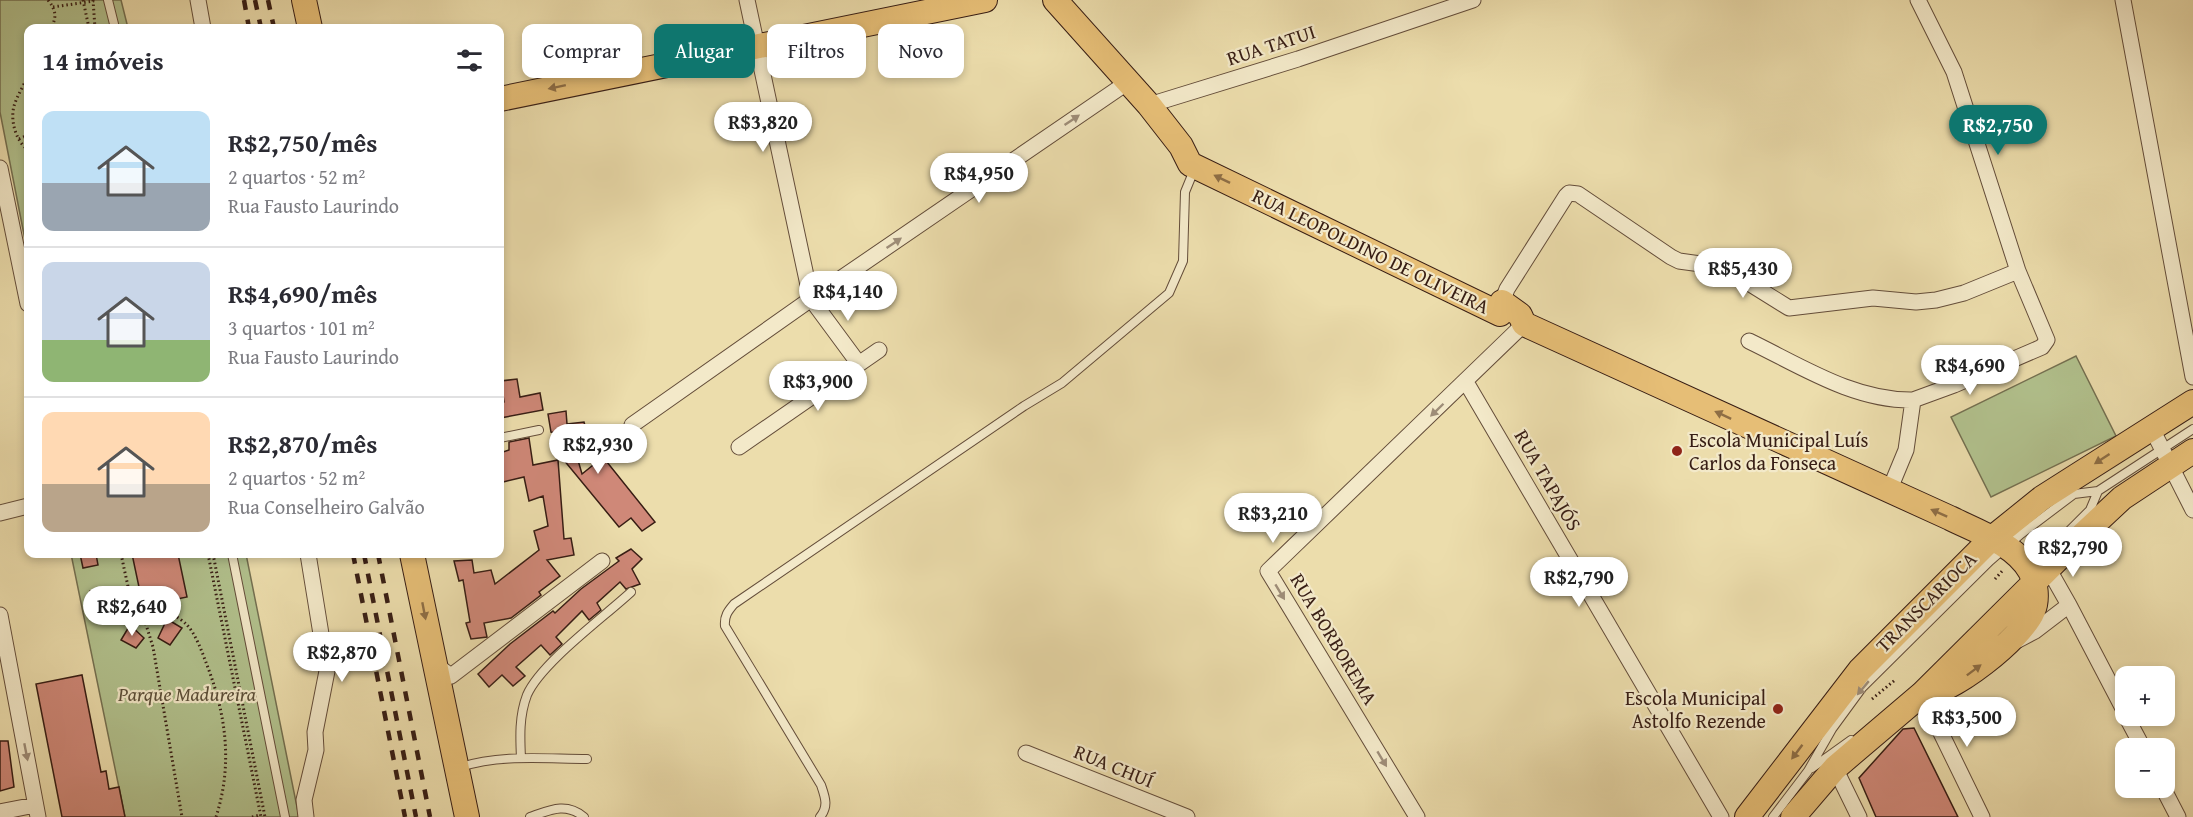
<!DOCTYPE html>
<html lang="pt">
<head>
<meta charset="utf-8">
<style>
  :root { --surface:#fff; --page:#f2f2f3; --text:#2b2b33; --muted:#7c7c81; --line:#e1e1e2; --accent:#0f766e }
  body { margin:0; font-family:"Gentium Book Plus",serif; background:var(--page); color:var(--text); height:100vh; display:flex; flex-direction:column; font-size:22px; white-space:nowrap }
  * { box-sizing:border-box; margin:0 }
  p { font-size:20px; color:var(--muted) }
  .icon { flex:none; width:33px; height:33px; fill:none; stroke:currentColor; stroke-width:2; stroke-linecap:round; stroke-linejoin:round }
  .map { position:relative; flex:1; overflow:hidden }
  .drawer { position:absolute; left:24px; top:24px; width:480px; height:534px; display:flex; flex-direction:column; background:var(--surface); border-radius:12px; box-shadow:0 3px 9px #0003 }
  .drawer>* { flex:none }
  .guide { position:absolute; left:522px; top:24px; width:570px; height:54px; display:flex; gap:12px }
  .buttons { position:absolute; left:2115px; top:666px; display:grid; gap:12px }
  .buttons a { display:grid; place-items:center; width:60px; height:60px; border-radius:12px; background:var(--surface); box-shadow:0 3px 9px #0003; font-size:30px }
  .price { position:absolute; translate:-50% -51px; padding:0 14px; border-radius:21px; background:#fff; color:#222; font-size:20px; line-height:39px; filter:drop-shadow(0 2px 3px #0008) }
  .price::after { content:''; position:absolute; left:50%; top:36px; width:18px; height:14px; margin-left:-9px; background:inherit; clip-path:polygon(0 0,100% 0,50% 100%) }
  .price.selected { background:var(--accent); color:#fff }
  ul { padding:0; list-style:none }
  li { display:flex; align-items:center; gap:18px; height:150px; padding:0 18px }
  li+li { border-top:2px solid var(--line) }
  li span { display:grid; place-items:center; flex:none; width:168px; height:120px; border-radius:12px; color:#555 }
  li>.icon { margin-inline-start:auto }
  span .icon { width:72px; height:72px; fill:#fffc; stroke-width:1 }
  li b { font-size:26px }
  h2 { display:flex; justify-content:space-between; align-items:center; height:72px; padding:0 18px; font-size:26px }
  .tag { padding:0 21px; border-radius:12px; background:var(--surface); box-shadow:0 3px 9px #0003; font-size:21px; line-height:54px }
  .tag.selected { background:var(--accent); color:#fff }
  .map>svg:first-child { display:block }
  .green { fill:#b2c28e; stroke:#747051; stroke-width:1.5 }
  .building { fill:#cf8878; stroke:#371d14; stroke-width:1.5 }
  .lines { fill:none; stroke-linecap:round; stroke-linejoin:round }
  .lane-casing { stroke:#644d3a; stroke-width:10 }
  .street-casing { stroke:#644d3a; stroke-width:17 }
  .primary-casing { stroke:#371d14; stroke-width:26 }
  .path { stroke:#371d14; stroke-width:3; stroke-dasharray:1.5 3; stroke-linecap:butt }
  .lane { stroke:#f3e9c9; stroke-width:8 }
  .street { stroke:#f3e9c9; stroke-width:15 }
  .primary { stroke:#e6be76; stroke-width:24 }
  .rail { stroke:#371d14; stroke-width:4.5; stroke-dasharray:10 10; stroke-linecap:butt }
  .oneway { fill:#8e6e45 }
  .oneway2 { fill:#9e8d78 }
  .poi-dot { fill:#8f2418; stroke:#f3e9c9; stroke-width:2 }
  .labels { text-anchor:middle; stroke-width:4.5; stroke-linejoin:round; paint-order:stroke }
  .street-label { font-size:20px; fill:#371d14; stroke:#f3e9c9 }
  .poi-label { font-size:20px; fill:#371d14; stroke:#f3e9c9; text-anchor:start }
  .park-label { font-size:20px; font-style:italic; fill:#5c4f39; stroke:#f3e9c9 }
</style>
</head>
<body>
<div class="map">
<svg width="2193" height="817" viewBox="0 0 2193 817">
  <rect width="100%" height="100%" fill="#ecddac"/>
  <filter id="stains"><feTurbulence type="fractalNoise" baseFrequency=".00333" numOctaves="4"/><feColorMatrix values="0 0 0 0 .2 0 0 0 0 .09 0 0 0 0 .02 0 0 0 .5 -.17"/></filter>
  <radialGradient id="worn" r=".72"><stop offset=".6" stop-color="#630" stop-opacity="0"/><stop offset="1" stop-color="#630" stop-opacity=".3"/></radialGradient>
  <!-- green -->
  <path class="green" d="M0,0H121L128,28H28V255L0,112Z
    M2076,356L2116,436L1991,497L1951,417Z
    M71,554H246L299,817H125Z"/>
  <!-- building -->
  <path class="building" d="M517,379L520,397L540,393L543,410L500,418V403L504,402L501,381Z
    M566,411L567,424L584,422L589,440L573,443L582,474L603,457L655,522L642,531L631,518L619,527L558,453L556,433L551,432L548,414Z
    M529,438L533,465L558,460L564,539L571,538L574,555L547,560L560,576L539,592L541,595L511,618L484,623L487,637L471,639L466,623L470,622L463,580L459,581L454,561L472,560L474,573L491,570L495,584L539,550L534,531L548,526L543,496L529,501L524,477L503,482L500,466V453L509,450V442Z
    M631,549L642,559L632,569L640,584L626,589L620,582L597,603L601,610L589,620L582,611L556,637L562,644L550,655L541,645L516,667L525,676L513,686L502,675L489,687L478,674L510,644L553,611L555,613L581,589L619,561L616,558Z
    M80,554H96L98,565L83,568Z
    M132,554H178L187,597L143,606Z
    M103,589L108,614L95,617L90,591Z
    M167,619L182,628L170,645L158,638Z
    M130,625L144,638L136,648L121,640Z
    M82,675L101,772L106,771L109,789L119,787L125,817H62L36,684Z
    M1914,728L1958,817H1876L1859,778L1903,729Z
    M0,741H8L14,787L0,791Z"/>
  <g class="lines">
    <!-- lane casing -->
    <g class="lane-casing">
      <path id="lane" d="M108,0L115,28
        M500,438L539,430
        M232,554L285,817
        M2031,569L2090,510L2098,491
        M521,758C520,737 519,716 527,695C541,663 604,617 631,592
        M461,767C500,754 546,759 587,759
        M1812,768L1851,740
        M530,817C550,810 566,802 584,817
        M820,817C829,806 825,797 821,785L725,626C724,616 728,611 734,604L1024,406L1062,383L1169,293L1183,261L1185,192L1192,175L1191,168
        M1773,817L1808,771L1832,729L1862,688L1990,561L2021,534L2074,494L2098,491L2193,429"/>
    </g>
    <!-- street casing -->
    <g class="street-casing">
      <path id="street" d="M198,0L203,28
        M747,0L811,299L859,364
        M2123,0L2193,377
        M1149,105L1298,59L1473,0
        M0,168L28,304
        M1502,302L1507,289L1566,196L1569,193L1578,194L1671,257L1679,261L1723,267L1789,308L1873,298L1916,302L1936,300L1964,293L2018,271
        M1749,341C1801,366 1854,401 1913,400
        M1466,382L1721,817
        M632,425L811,299L1128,82
        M2151,427L2193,510
        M739,447L879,350
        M1889,491L1906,450L1913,400L1954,385L2042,347L2047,340L2018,271L1954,72L1918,0
        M0,513L28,506
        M2048,568L2069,605L2126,714
        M0,615L38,817
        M2018,640L2035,631L2069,605
        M434,664L451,676L602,561
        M1922,694L1982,817
        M2126,716L2143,748
        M1026,753L1187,817
        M1835,768L1859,817
        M2163,788L2178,817
        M0,812L35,805
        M306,817L304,800L316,750L315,732L327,671L308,554
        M1417,817L1268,571L1524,324"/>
    </g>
    <!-- primary casing -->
    <g class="primary-casing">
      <path id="primary" d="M304,0L310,28
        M1055,0L1149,105L1181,146L1190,164L1500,314L1502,302L1520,315L1524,324L1950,518C1976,531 2015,544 2030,571C2036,582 2038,600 2033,611C2023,637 1950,696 1922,694
        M500,99L985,0
        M412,554L467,817
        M1747,817L1860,670L1991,539L2042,498L2193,402
        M1793,817L1835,768L1922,694L2076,541L2122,498L2193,451"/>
    </g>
    <!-- path -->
    <path class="path" d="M48,0C56,10 57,17 51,28
      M83,0L89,28
      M93,0L95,28
      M53,7L94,1
      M28,76C24,85 17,96 14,106C10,121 16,141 28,150
      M19,139L28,135
      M121,554L132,605L135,612C146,616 151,611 162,611C169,611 181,619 186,624C196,634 202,652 207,665C226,715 233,764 216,817
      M208,554L261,817
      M213,554L265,817
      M1995,579L2003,570
      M143,615L153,647L182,817
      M219,698L236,694
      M1872,699L1895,680
      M252,817L260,815"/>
    <!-- lane -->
    <use href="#lane" class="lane"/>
    <!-- street -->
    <use href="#street" class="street"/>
    <!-- primary -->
    <use href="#primary" class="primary"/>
    <!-- rail -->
    <path class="rail" d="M244,0L249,28
      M255,0L261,28
      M268,0L274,28
      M353,554L405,817
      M364,554L416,817
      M378,554L430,817"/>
  </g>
  <!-- one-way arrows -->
  <defs><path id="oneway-solid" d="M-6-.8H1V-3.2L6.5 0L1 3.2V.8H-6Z" transform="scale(1.5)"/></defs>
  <g class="oneway">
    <use href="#oneway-solid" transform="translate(557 87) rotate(168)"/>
    <use href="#oneway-solid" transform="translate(1222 179) rotate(-154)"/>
    <use href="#oneway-solid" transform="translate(1723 415) rotate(-155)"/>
    <use href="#oneway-solid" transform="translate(2102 459) rotate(147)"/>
    <use href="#oneway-solid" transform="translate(1939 513) rotate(-156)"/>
    <use href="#oneway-solid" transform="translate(424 611) rotate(79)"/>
    <use href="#oneway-solid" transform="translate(1974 670) rotate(-37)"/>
    <use href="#oneway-solid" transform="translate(1797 752) rotate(127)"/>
  </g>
  <g class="oneway2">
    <use href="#oneway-solid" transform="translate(1072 120) rotate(-34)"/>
    <use href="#oneway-solid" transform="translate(894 243) rotate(-34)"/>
    <use href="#oneway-solid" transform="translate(1437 410) rotate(136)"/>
    <use href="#oneway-solid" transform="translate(1280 592) rotate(59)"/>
    <use href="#oneway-solid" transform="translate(1863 688) rotate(130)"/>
    <use href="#oneway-solid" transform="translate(26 752) rotate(79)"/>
    <use href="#oneway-solid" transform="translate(1382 759) rotate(59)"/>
  </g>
  <!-- markers -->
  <g class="poi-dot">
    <circle cx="1677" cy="451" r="6"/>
    <circle cx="1778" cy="709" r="6"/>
  </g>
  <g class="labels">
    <!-- street labels -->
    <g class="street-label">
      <text transform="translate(1271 45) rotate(-18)" y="7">RUA TATUI</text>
      <text transform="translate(1371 251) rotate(26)" y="7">RUA LEOPOLDINO DE OLIVEIRA</text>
      <text transform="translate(1548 480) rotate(60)" y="7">RUA TAPAJÓS</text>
      <text transform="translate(1926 602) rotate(-45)" y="7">TRANSCARIOCA</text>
      <text transform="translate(1334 639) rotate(59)" y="7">RUA BORBOREMA</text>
      <text transform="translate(1114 766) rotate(22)" y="7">RUA CHUÍ</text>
    </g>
    <!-- poi labels -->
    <g class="poi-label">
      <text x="1689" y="447">Escola Municipal Luís<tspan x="1689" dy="23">Carlos da Fonseca</tspan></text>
      <text x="1766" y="705" text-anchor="end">Escola Municipal<tspan x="1766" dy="23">Astolfo Rezende</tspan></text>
    </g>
    <!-- park labels -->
    <g class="park-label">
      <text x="187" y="701">Parque Madureira</text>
    </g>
  </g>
  <rect width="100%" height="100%" filter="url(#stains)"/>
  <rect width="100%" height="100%" fill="url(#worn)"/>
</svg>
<div class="buttons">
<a>+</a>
<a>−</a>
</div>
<b class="price" style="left:763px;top:153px">R$3,820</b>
<b class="price selected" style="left:1998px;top:156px">R$2,750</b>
<b class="price" style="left:979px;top:204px">R$4,950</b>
<b class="price" style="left:1743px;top:299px">R$5,430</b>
<b class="price" style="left:848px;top:322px">R$4,140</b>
<b class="price" style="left:1970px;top:396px">R$4,690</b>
<b class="price" style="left:818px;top:412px">R$3,900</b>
<b class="price" style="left:598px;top:475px">R$2,930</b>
<b class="price" style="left:1273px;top:544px">R$3,210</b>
<b class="price" style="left:2073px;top:578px">R$2,790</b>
<b class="price" style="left:1579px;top:608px">R$2,790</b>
<b class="price" style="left:132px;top:637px">R$2,640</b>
<b class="price" style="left:342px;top:683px">R$2,870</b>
<b class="price" style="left:1967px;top:748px">R$3,500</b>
<div class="guide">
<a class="tag">Comprar</a>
<a class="tag selected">Alugar</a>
<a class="tag">Filtros</a>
<a class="tag">Novo</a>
</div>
<section class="drawer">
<h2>14 imóveis<svg class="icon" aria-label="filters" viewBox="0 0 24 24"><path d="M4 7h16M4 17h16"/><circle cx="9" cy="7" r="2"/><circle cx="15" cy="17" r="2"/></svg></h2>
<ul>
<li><span style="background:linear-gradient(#bfe0f5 60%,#9aa5b1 0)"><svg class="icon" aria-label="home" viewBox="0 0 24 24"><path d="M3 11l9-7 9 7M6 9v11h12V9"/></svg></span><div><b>R$2,750/mês</b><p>2 quartos · 52 m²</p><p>Rua Fausto Laurindo</p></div></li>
<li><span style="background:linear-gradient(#c9d6e8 65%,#8fb573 0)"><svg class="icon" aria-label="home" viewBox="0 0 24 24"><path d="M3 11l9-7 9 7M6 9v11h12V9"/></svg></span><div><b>R$4,690/mês</b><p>3 quartos · 101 m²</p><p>Rua Fausto Laurindo</p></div></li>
<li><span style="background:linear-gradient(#ffd9b3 60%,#b9a48a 0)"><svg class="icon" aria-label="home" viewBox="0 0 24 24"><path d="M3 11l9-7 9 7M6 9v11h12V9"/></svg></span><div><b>R$2,870/mês</b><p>2 quartos · 52 m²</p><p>Rua Conselheiro Galvão</p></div></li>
</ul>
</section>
</div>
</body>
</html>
